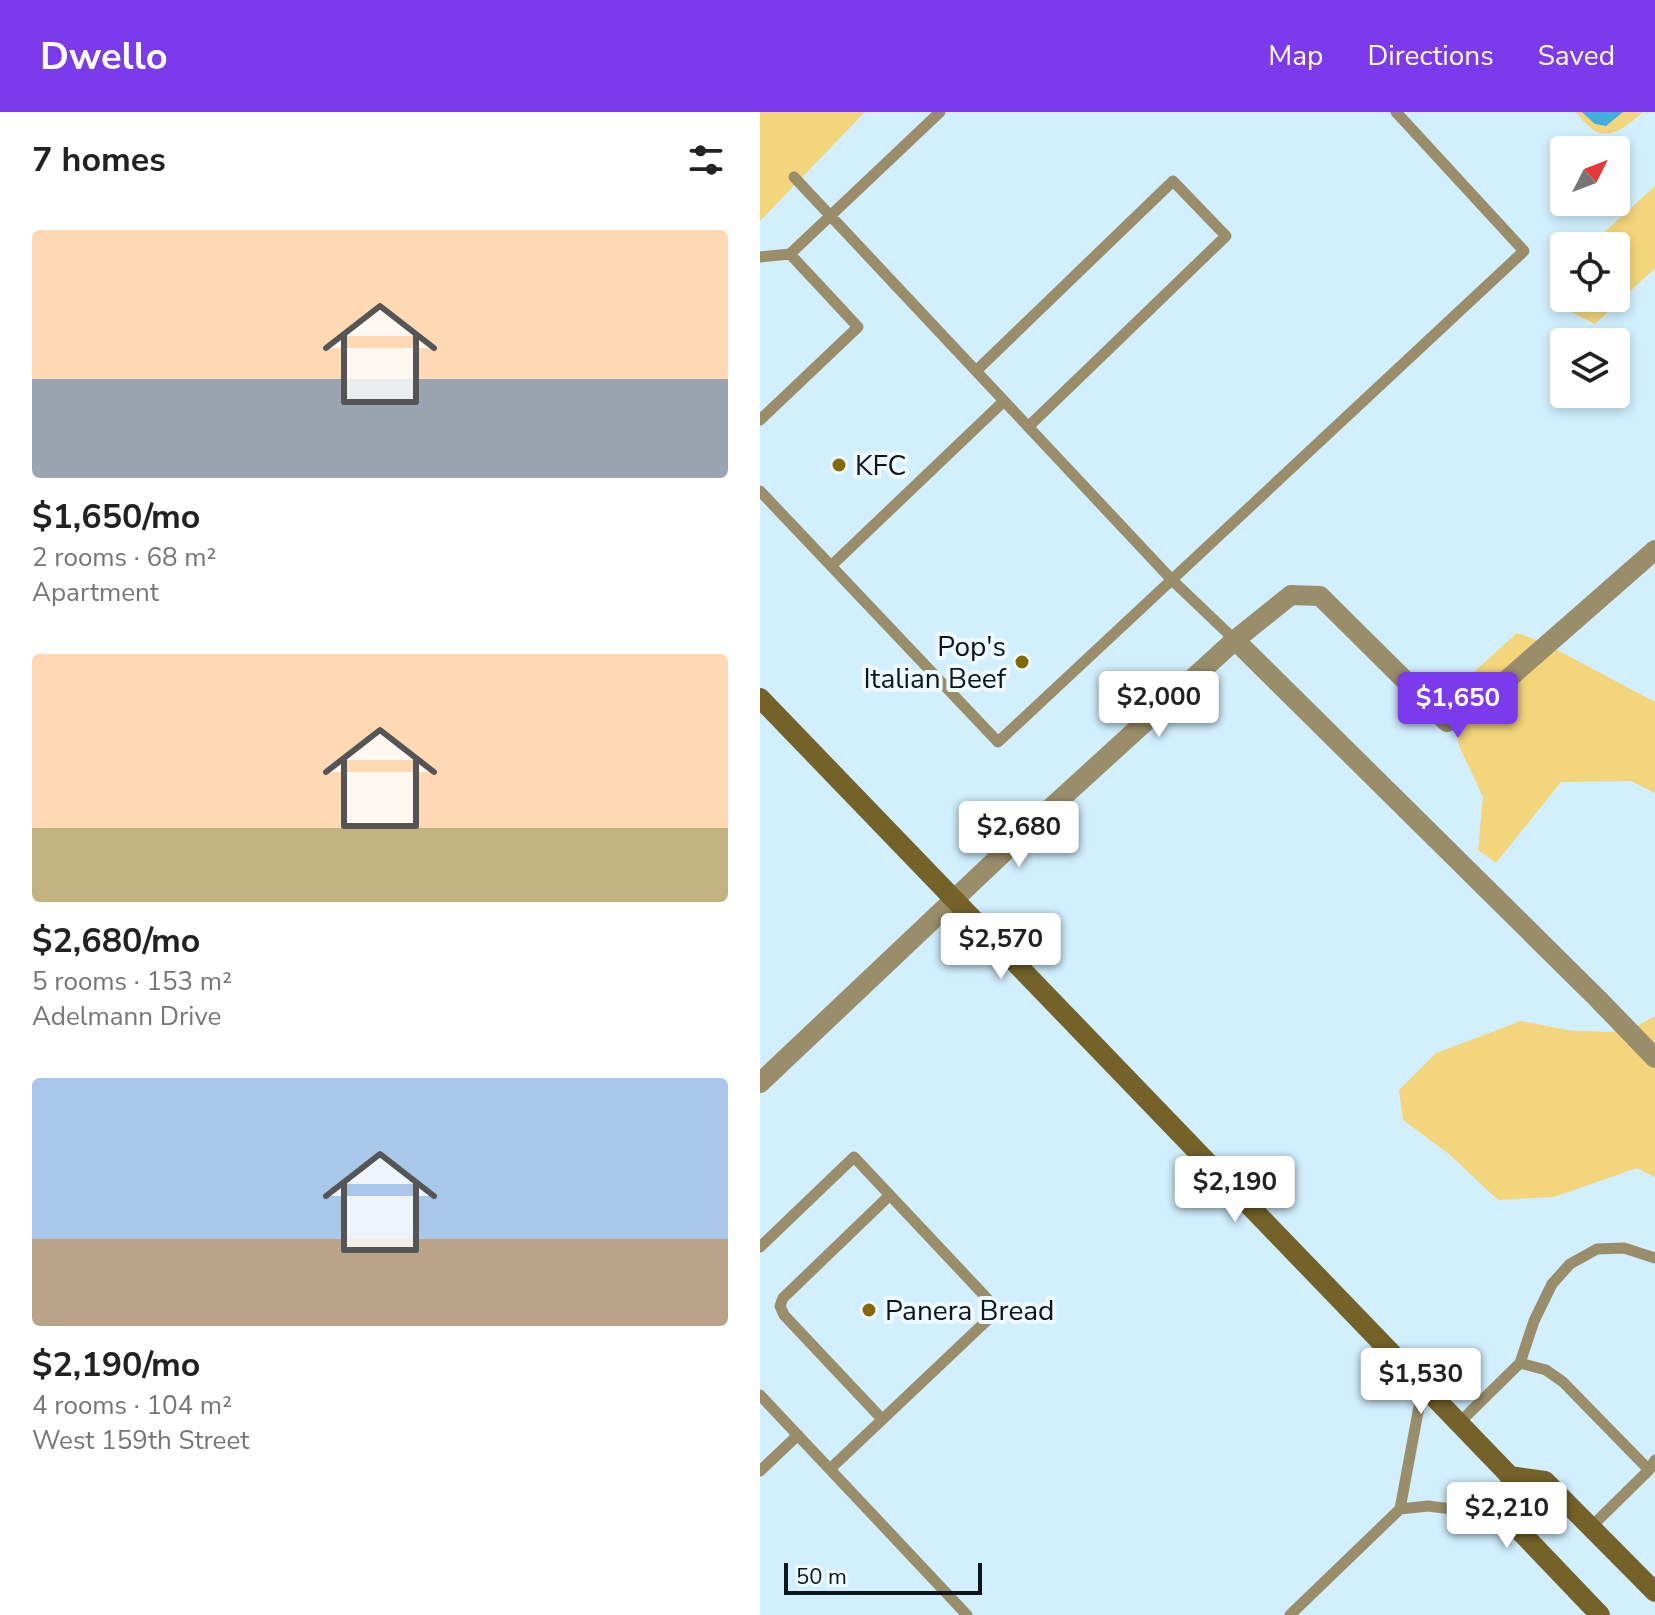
<!DOCTYPE html>
<html lang="en">
<head>
<meta charset="utf-8">
<style>
  :root { --surface:#fff; --page:#f2f2f2; --text:#222; --muted:#767676; --accent:#7c3aed }
  body { margin:0; font-family:"Nunito Sans",sans-serif; background:var(--page); color:var(--text); height:100vh; display:flex; flex-direction:column; font-size:30px; white-space:nowrap }
  * { box-sizing:border-box; margin:0 }
  p { font-size:26px; color:var(--muted) }
  .icon { flex:none; width:44px; height:44px; fill:none; stroke:currentColor; stroke-width:2; stroke-linecap:round; stroke-linejoin:round }
  .map { position:relative; flex:1; overflow:hidden }
  .drawer { display:flex; flex-direction:column; background:var(--surface); width:760px }
  .drawer>* { flex:none }
  .needle { width:52px; rotate:48deg }
  .buttons { position:absolute; left:790px; top:24px; display:grid; gap:16px }
  .buttons a { display:grid; place-items:center; width:80px; height:80px; border-radius:8px; background:var(--surface); box-shadow:0 4px 12px #0003; font-size:40px }
  .scale { position:absolute; left:24px; bottom:20px; width:198px; box-sizing:border-box; padding-left:8px; border:4px solid #0c161b; border-top:0; font-size:22px; line-height:28px; white-space:nowrap; color:#0c161b; -webkit-text-stroke:6px #edf9ff; paint-order:stroke }
  .price { position:absolute; translate:-50% -68px; padding:0 18px; border-radius:8px; background:#fff; color:#222; font-size:26px; line-height:52px; filter:drop-shadow(0 2px 4px #0008) }
  .price::after { content:''; position:absolute; left:50%; top:48px; width:24px; height:18px; margin-left:-12px; background:inherit; clip-path:polygon(0 0,100% 0,50% 100%) }
  .price.active { background:var(--accent); color:#fff }
  ul { padding:0; list-style:none }
  li { display:grid; align-content:center; gap:16px; height:424px; padding:0 32px }
  li span { display:grid; place-items:center; height:248px; border-radius:8px; color:#555 }
  li>.icon { margin-inline-start:auto }
  span .icon { width:144px; height:144px; fill:#fffc; stroke-width:1 }
  li b { font-size:34px }
  h2 { display:flex; justify-content:space-between; align-items:center; height:96px; padding:0 32px; font-size:34px }
  header { display:flex; align-items:center; gap:48px; box-sizing:border-box; height:112px; padding:0 40px; background:var(--accent); color:#fff }
  header strong { font-size:38px }
  nav { display:flex; gap:44px; margin-inline-start:auto; font-size:28px }
  main { display:flex; flex:1; min-height:0 }
  .map>svg:first-child { display:block }
  .green { fill:#f3d57b }
  .water { fill:#42aedb }
  .lines { fill:none; stroke-linecap:round; stroke-linejoin:round }
  .lane { stroke:#9a8e6a; stroke-width:11 }
  .street { stroke:#9a8e6a; stroke-width:20 }
  .secondary { stroke:#746229; stroke-width:20 }
  .poi-dot { fill:#846a04; stroke:#edf9ff; stroke-width:3 }
  .labels { text-anchor:middle; stroke-width:8; stroke-linejoin:round; paint-order:stroke }
  .poi-label { font-size:28px; fill:#0c161b; stroke:#edf9ff; text-anchor:start }
</style>
</head>
<body>
<header>
<strong>Dwello</strong>
<nav><a>Map</a><a>Directions</a><a>Saved</a></nav>
</header>
<main>
<section class="drawer">
<h2>7 homes<svg class="icon" aria-label="filters" viewBox="0 0 24 24"><path d="M4 7h16M4 17h16"/><circle cx="9" cy="7" r="2"/><circle cx="15" cy="17" r="2"/></svg></h2>
<ul>
<li><span style="background:linear-gradient(#ffd9b3 60%,#9aa5b1 0)"><svg class="icon" aria-label="home" viewBox="0 0 24 24"><path d="M3 11l9-7 9 7M6 9v11h12V9"/></svg></span><div><b>$1,650/mo</b><p>2 rooms · 68 m²</p><p>Apartment</p></div></li>
<li><span style="background:linear-gradient(#ffd9b3 70%,#c2b280 0)"><svg class="icon" aria-label="home" viewBox="0 0 24 24"><path d="M3 11l9-7 9 7M6 9v11h12V9"/></svg></span><div><b>$2,680/mo</b><p>5 rooms · 153 m²</p><p>Adelmann Drive</p></div></li>
<li><span style="background:linear-gradient(#a9c7e8 65%,#b9a48a 0)"><svg class="icon" aria-label="home" viewBox="0 0 24 24"><path d="M3 11l9-7 9 7M6 9v11h12V9"/></svg></span><div><b>$2,190/mo</b><p>4 rooms · 104 m²</p><p>West 159th Street</p></div></li>
</ul>
</section>
<div class="map">
<svg width="895" height="1503" viewBox="0 0 895 1503">
  <rect width="100%" height="100%" fill="#d1effe"/>
  <!-- green -->
  <path class="green" d="M0,0H105L0,109Z
    M815,0H883C870,11 853,28 835,19C828,15 821,6 815,0Z
    M895,74V156L835,212L807,198L805,186H856V134H829Z
    M757,521L784,531L895,590V681L871,669L801,670L736,751L718,738L723,685L700,636L692,607L705,568Z
    M895,904V1065L877,1056L794,1085L738,1088L689,1042L643,1008L639,978L676,941L761,909L812,919L866,920Z"/>
  <!-- water -->
  <path class="water" d="M822,0H863L846,14L835,12Z"/>
  <g class="lines">
    <!-- lane -->
    <path class="lane" d="M34,65L412,468L475,528
      M0,145L30,142L180,0
      M216,259L413,69L466,124L268,315
      M0,308L98,215L30,142
      M0,379L238,630L764,139L636,0
      M71,454L244,289
      M0,1135L94,1045L238,1198L70,1357
      M760,1251L786,1258L803,1270L889,1358
      M0,1283L207,1503
      M122,1307L24,1203L20,1194L23,1186L130,1083
      M699,1311L760,1251L774,1209L792,1172L810,1152L837,1137L864,1136L895,1146
      M0,1359L38,1323
      M640,1397L668,1394L707,1399L755,1414
      M831,1415L889,1358L895,1348
      M530,1503L640,1397L663,1273"/>
    <!-- street -->
    <path class="street" d="M475,528L838,887L895,946
      M0,971L294,693L475,528L531,483L560,484L687,610L717,594L895,438"/>
    <!-- secondary -->
    <path class="secondary" d="M0,586L750,1364L755,1414L840,1503
      M750,1364L785,1369L895,1480"/>
  </g>
  <!-- markers -->
  <g class="poi-dot">
    <circle cx="79" cy="353" r="8"/>
    <circle cx="262" cy="550" r="8"/>
    <circle cx="109" cy="1198" r="8"/>
  </g>
  <g class="labels">
    <!-- poi labels -->
    <g class="poi-label">
      <text x="95" y="363">KFC</text>
      <text x="246" y="544" text-anchor="end">Pop's<tspan x="246" dy="32">Italian Beef</tspan></text>
      <text x="125" y="1208">Panera Bread</text>
    </g>
  </g>
</svg>
<div class="buttons">
<a><svg class="needle" viewBox="-14 -14 28 28"><path d="M0-13l5 13h-10z" fill="#e53935"/><path d="M0 13l5-13h-10z" fill="#767676"/></svg></a>
<a><svg class="icon" aria-label="locate" viewBox="0 0 24 24"><circle cx="12" cy="12" r="6"/><path d="M12 2v4M12 18v4M2 12h4M18 12h4"/></svg></a>
<a><svg class="icon" aria-label="layers" viewBox="0 0 24 24"><path d="M12 4l9 5-9 5-9-5zM3 14l9 5 9-5"/></svg></a>
</div>
<div class="scale">50 m</div>
<b class="price" style="left:399px;top:627px">$2,000</b>
<b class="price active" style="left:698px;top:628px">$1,650</b>
<b class="price" style="left:259px;top:757px">$2,680</b>
<b class="price" style="left:241px;top:869px">$2,570</b>
<b class="price" style="left:475px;top:1112px">$2,190</b>
<b class="price" style="left:661px;top:1304px">$1,530</b>
<b class="price" style="left:747px;top:1438px">$2,210</b>
</div>
</main>
</body>
</html>
